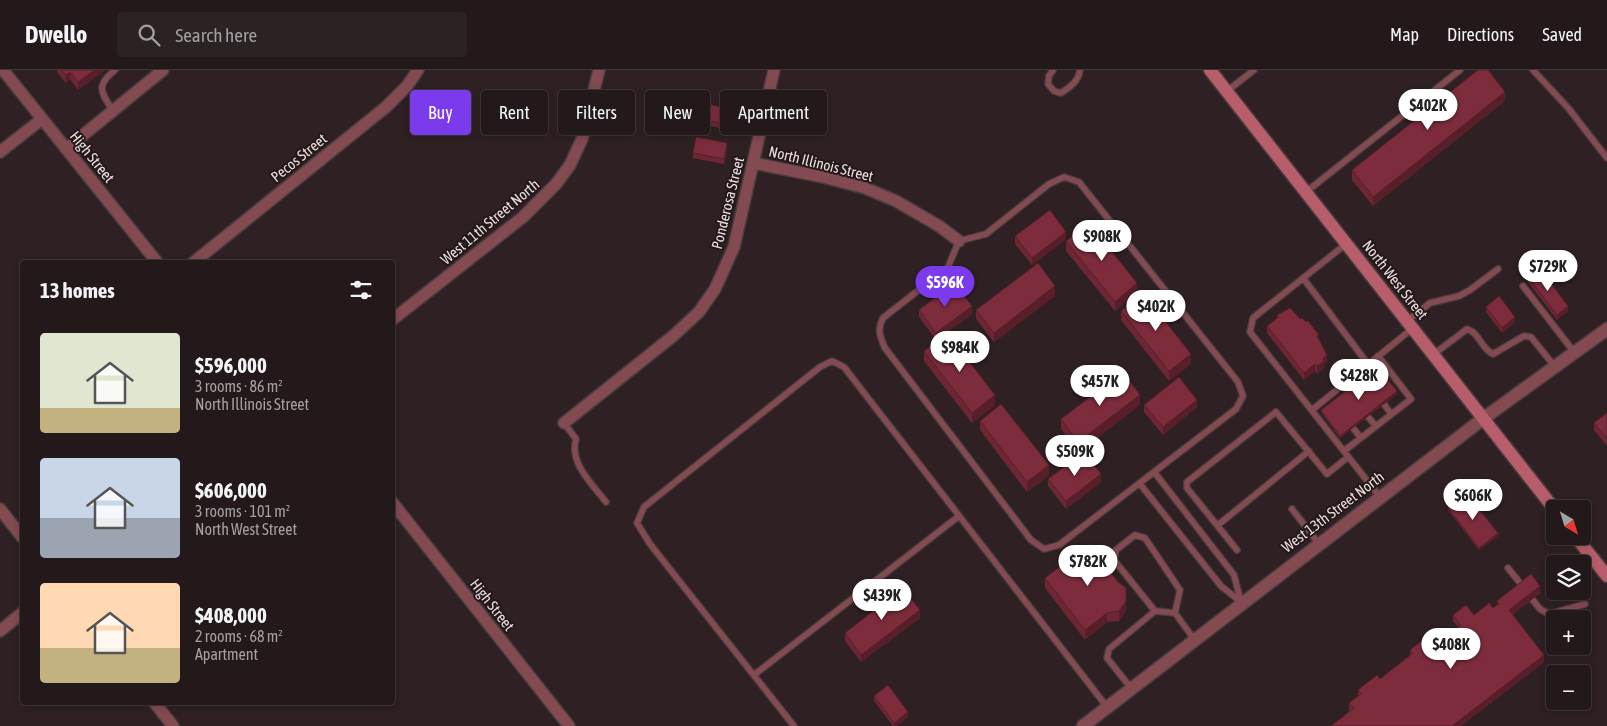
<!DOCTYPE html>
<html lang="en">
<head>
<meta charset="utf-8">
<style>
  :root { --surface:#23191a; --page:#2b2223; --text:#f1f3f6; --muted:#a3a0a2; --line:#403839; --accent:#7c3aed }
  body { margin:0; font-family:"Asap Condensed",sans-serif; background:var(--page); color:var(--text); height:100vh; display:flex; flex-direction:column; font-size:19px; white-space:nowrap }
  * { box-sizing:border-box; margin:0 }
  p { font-size:16px; color:var(--muted) }
  .icon { flex:none; width:28px; height:28px; fill:none; stroke:currentColor; stroke-width:2; stroke-linecap:round; stroke-linejoin:round }
  .map { position:relative; flex:1; overflow:hidden }
  .panel { position:absolute; left:20px; top:190px; width:375px; height:445px; display:flex; flex-direction:column; background:var(--surface); border-radius:5px; box-shadow:0 2px 8px #0003,0 0 0 1px var(--line) }
  .panel>* { flex:none }
  .banner { position:absolute; left:410px; top:20px; width:475px; height:45px; display:flex; gap:10px }
  .needle { width:32px; rotate:142deg }
  .tools { position:absolute; left:1546px; top:430px; display:grid; gap:10px }
  .tools a { display:grid; place-items:center; width:45px; height:45px; border-radius:5px; background:var(--surface); box-shadow:0 2px 8px #0003,0 0 0 1px var(--line); font-size:25px }
  .price { position:absolute; translate:-50% -42px; padding:0 11px; border-radius:18px; background:#fff; color:#222; font-size:16px; line-height:32px; filter:drop-shadow(0 1px 2px #0008) }
  .price::after { content:''; position:absolute; left:50%; top:30px; width:15px; height:11px; margin-left:-8px; background:inherit; clip-path:polygon(0 0,100% 0,50% 100%) }
  .price.on { background:var(--accent); color:#fff }
  ul { padding:0; list-style:none }
  li { display:flex; align-items:center; gap:15px; height:125px; padding:0 20px }
  li span { display:grid; place-items:center; flex:none; width:140px; height:100px; border-radius:5px; color:#555 }
  li>.icon { margin-inline-start:auto }
  span .icon { width:60px; height:60px; fill:#fffc; stroke-width:1 }
  li b { font-size:21px }
  h2 { display:flex; justify-content:space-between; align-items:center; height:60px; padding:0 20px; font-size:21px }
  .tag { padding:0 18px; border-radius:5px; background:var(--surface); box-shadow:0 2px 8px #0003,0 0 0 1px var(--line); font-size:18px; line-height:45px }
  .tag.on { background:var(--accent); color:#fff }
  header { display:flex; align-items:center; gap:30px; box-sizing:border-box; height:70px; padding:0 25px; background:var(--surface); border-bottom:1px solid var(--line) }
  header strong { font-size:24px }
  nav { display:flex; gap:28px; margin-inline-start:auto; font-size:18px }
  .search { width:350px; height:45px; background:var(--page); display:flex; align-items:center; gap:12px; box-sizing:border-box; padding:0 18px; border-radius:5px; color:var(--muted); font-size:19px }
  .map>svg:first-child { display:block }
  .lines { fill:none; stroke-linecap:round; stroke-linejoin:round }
  .service-casing { stroke:#493c3d; stroke-width:8 }
  .minor-casing { stroke:#493c3d; stroke-width:14 }
  .tertiary-casing { stroke:#493c3d; stroke-width:15 }
  .secondary-casing { stroke:#493c3d; stroke-width:15 }
  .service { stroke:#834a52; stroke-width:5.5 }
  .minor { stroke:#834a52; stroke-width:11 }
  .tertiary { stroke:#834a52; stroke-width:12 }
  .secondary { stroke:#b75d6b; stroke-width:12 }
  .wall { fill:#6c2634 }
  .shaded-wall { fill:#581f2a }
  .building { fill:#7d2c3c; stroke:#581f2a }
  .labels { text-anchor:middle; stroke-width:4; stroke-linejoin:round; paint-order:stroke }
  .street-label { font-size:15px; fill:#e9dfe0; stroke:#251819 }
</style>
</head>
<body>
<header>
<strong>Dwello</strong>
<div class="search"><svg class="icon" aria-label="search" viewBox="0 0 24 24"><circle cx="10" cy="10" r="6"/><path d="M15 15l6 6"/></svg>Search here</div>
<nav><a>Map</a><a>Directions</a><a>Saved</a></nav>
</header>
<div class="map">
<svg width="1607" height="656" viewBox="0 0 1607 656">
  <rect width="100%" height="100%" fill="#2f2123"/>
  <g class="lines">
    <!-- service casing -->
    <g class="service-casing">
      <path id="service" d="M1053,0L1049,6L1048,14L1054,21L1061,23C1070,17 1079,11 1080,0
        M1533,0L1569,39L1607,88
        M1227,21L1254,0
        M113,41C101,22 95,16 115,0
        M1064,107L1079,112L1238,312L1243,326L1236,339L1059,475L1044,479L1031,470L885,278C880,267 877,259 883,248L948,197L959,171L986,164L1049,114Z
        M1306,122L1460,0
        M1346,174L1253,248L1250,262L1380,427
        M1303,208L1368,294
        M1523,216L1574,282
        M1407,251L1430,233L1459,226L1470,220L1498,199
        M1434,284L1467,259C1480,263 1481,279 1493,284L1524,266L1531,267L1556,298
        M1384,334L1391,344
        M1312,340L1413,258
        M1368,347L1376,356
        M564,353L576,369C569,393 592,414 606,432
        M1353,358L1361,368
        M1344,381L1411,329L1378,286
        M1155,403L1234,505L1241,532
        M1140,414L1221,516L1241,532
        M1292,439L1319,474
        M1218,455L1309,381
        M1237,480L1187,418V412L1276,342L1327,404L1348,387
        M1508,498L1524,518
        M1532,529L1540,539L1549,544L1585,534
        M1175,543L1194,569
        M754,605L959,446
        M1131,618L1107,588L1109,579L1155,541L1114,490L1116,480L1135,465L1145,468L1180,520L1175,543L1155,541
        M794,656L650,474L637,453L644,437L820,297L832,291L844,297L1107,637"/>
    </g>
    <!-- minor casing -->
    <g class="minor-casing">
      <path id="minor" d="M3,0L157,192
        M66,79L163,0
        M0,82L42,49
        M753,93L823,107L865,118L896,131L939,156L959,171
        M194,192L386,37L407,16L418,0
        M392,250L523,147L556,114L570,95L582,69L599,0
        M564,353L673,266L699,242L715,219L734,177L774,0
        M392,432L569,656
        M0,439L22,467
        M0,561L22,543
        M154,632L173,656"/>
    </g>
    <!-- tertiary casing -->
    <g class="tertiary-casing">
      <path id="tertiary" d="M1083,656L1484,348L1607,259"/>
    </g>
    <!-- secondary casing -->
    <g class="secondary-casing">
      <path id="secondary" d="M1210,0L1555,440
        M1575,466L1607,506"/>
    </g>
    <!-- service -->
    <use href="#service" class="service"/>
    <!-- minor -->
    <use href="#minor" class="minor"/>
    <!-- tertiary -->
    <use href="#tertiary" class="tertiary"/>
    <!-- secondary -->
    <use href="#secondary" class="secondary"/>
  </g>
  <!-- wall -->
  <path class="wall" d="M57,0H105L78,20L70,9L66,13L57,2Z
    M1505,31L1373,136L1352,110V100Z
    M734,45L731,60L704,55V50Z
    M727,78L724,94L693,88V83Z
    M1015,166L1066,169L1032,195L1015,174Z
    M1066,171L1137,223L1115,241L1066,181Z
    M1528,207L1568,241L1557,250L1528,212Z
    M1055,226L994,272L976,249V240Z
    M1486,237L1515,252L1502,263L1486,242Z
    M919,240L972,244L936,270L919,247Z
    M1121,241L1191,294L1169,311L1121,250Z
    M1277,245L1319,270L1327,292L1324,294V298L1317,304L1315,301L1304,310L1267,263V256L1277,248Z
    M924,281L995,335L972,353L924,291Z
    M1397,324L1340,368L1321,342V340Z
    M1140,335L1078,382L1061,359V349Z
    M1144,335L1197,337L1163,365L1144,342Z
    M1607,343V376L1594,360V353Z
    M980,351L1049,405L1027,422L980,360Z
    M1048,409L1101,412L1066,439L1048,416Z
    M1448,438L1498,466L1479,480L1448,440Z
    M1045,508L1126,541L1119,551L1107,552L1085,570L1045,518Z
    M1540,523L1512,545L1544,592L1461,656H1331L1350,641L1349,640V633L1358,626V620L1380,609L1410,585V580L1432,567L1447,566L1458,557L1453,552V545H1474L1493,538L1497,535V531Z
    M920,548L861,592L845,571V563Z
    M874,626L908,647L896,656H893L874,631Z"/>
  <!-- shaded-wall -->
  <path class="shaded-wall" d="M95,0H105L78,20V12Z
    M70,2V9L66,13V5Z
    M1505,22V31L1373,136V127Z
    M734,40V45L731,60V55Z
    M727,73V78L724,94V89Z
    M1066,162V169L1032,195V188Z
    M1137,213V223L1115,241V232Z
    M1055,216V226L994,272V263Z
    M972,236V244L936,270V263Z
    M1568,236V241L1557,250V245Z
    M1515,247V252L1502,263V258Z
    M1191,284V294L1169,311V301Z
    M1327,285V292L1324,294V298L1317,304V296L1323,288Z
    M1315,294V301L1304,310V303Z
    M1397,321V324L1340,368V366Z
    M995,325V335L972,353V343Z
    M1140,325V335L1078,382V372Z
    M1197,330V337L1163,365V357Z
    M1049,395V405L1027,422V412Z
    M1101,404V412L1066,439V431Z
    M1498,463V466L1479,480V478Z
    M1540,516V523L1509,548V540Z
    M1126,532V541L1119,551V541Z
    M920,540V548L861,592V585Z
    M1107,543V552L1085,570V560Z
    M1544,585V592L1461,656H1452Z
    M908,642V647L896,656H894V653Z"/>
  <!-- building -->
  <path class="building" d="M61,0H95L78,12L70,2L66,5Z
    M1478,0H1488L1505,22L1373,127L1352,100Z
    M708,34L734,40L731,55L704,50Z
    M696,67L727,73L724,89L693,83Z
    M1050,140L1066,162L1032,188L1015,166Z
    M1089,153L1137,213L1115,232L1066,171Z
    M1038,193L1055,216L994,263L976,240Z
    M1540,199L1568,236L1557,245L1528,207Z
    M954,213L972,236L936,263L919,240Z
    M1143,223L1191,284L1169,301L1121,241Z
    M1499,226L1515,247L1502,258L1486,237Z
    M1290,238L1300,249L1302,248L1306,252L1308,251L1319,265L1317,266L1327,285L1323,288L1324,291L1317,296L1315,294L1304,303L1267,256L1279,247L1277,245Z
    M947,263L995,325L972,343L924,281Z
    M1377,297L1397,321L1340,366L1321,340Z
    M1123,302L1140,325L1078,372L1061,349Z
    M1179,307L1197,330L1163,357L1144,335Z
    M1001,334L1049,395L1027,412L980,351Z
    M1607,343V369L1594,353Z
    M1084,382L1101,404L1066,431L1048,409Z
    M1466,423L1498,463L1479,478L1448,438Z
    M1089,474L1118,512L1126,518V532L1119,541L1107,543L1085,560L1045,508Z
    M1531,504L1540,516L1509,540L1544,585L1452,656H1331L1354,638L1349,633L1361,624L1358,620L1377,605L1380,609L1413,583L1410,580L1430,564L1432,567L1442,560L1447,566L1461,555L1453,545L1466,535L1474,545L1489,533L1493,538L1499,534L1497,531Z
    M903,518L920,540L861,585L845,563Z
    M888,615L908,642L894,653L874,626Z"/>
  <g class="labels">
    <!-- street labels -->
    <g class="street-label">
      <text transform="translate(92 87) rotate(51)" y="5">High Street</text>
      <text transform="translate(299 88) rotate(-39)" y="5">Pecos Street</text>
      <text transform="translate(821 94) rotate(14)" y="5">North Illinois Street</text>
      <text transform="translate(728 133) rotate(-76)" y="5">Ponderosa Street</text>
      <text transform="translate(490 152) rotate(-40)" y="5">West 11th Street North</text>
      <text transform="translate(1395 210) rotate(52)" y="5">North West Street</text>
      <text transform="translate(1333 442) rotate(-37)" y="5">West 13th Street North</text>
      <text transform="translate(492 535) rotate(52)" y="5">High Street</text>
    </g>
  </g>
</svg>
<div class="tools">
<a><svg class="needle" viewBox="-14 -14 28 28"><path d="M0-13l5 13h-10z" fill="#e53935"/><path d="M0 13l5-13h-10z" fill="#a3a0a2"/></svg></a>
<a><svg class="icon" aria-label="layers" viewBox="0 0 24 24"><path d="M12 4l9 5-9 5-9-5zM3 14l9 5 9-5"/></svg></a>
<a>+</a>
<a>−</a>
</div>
<b class="price" style="left:1428px;top:61px">$402K</b>
<b class="price" style="left:1102px;top:192px">$908K</b>
<b class="price" style="left:1548px;top:222px">$729K</b>
<b class="price on" style="left:945px;top:238px">$596K</b>
<b class="price" style="left:1156px;top:262px">$402K</b>
<b class="price" style="left:960px;top:303px">$984K</b>
<b class="price" style="left:1359px;top:331px">$428K</b>
<b class="price" style="left:1100px;top:337px">$457K</b>
<b class="price" style="left:1075px;top:407px">$509K</b>
<b class="price" style="left:1473px;top:451px">$606K</b>
<b class="price" style="left:1088px;top:517px">$782K</b>
<b class="price" style="left:882px;top:551px">$439K</b>
<b class="price" style="left:1451px;top:600px">$408K</b>
<div class="banner">
<a class="tag on">Buy</a>
<a class="tag">Rent</a>
<a class="tag">Filters</a>
<a class="tag">New</a>
<a class="tag">Apartment</a>
</div>
<section class="panel">
<h2>13 homes<svg class="icon" aria-label="filters" viewBox="0 0 24 24"><path d="M4 7h16M4 17h16"/><circle cx="9" cy="7" r="2"/><circle cx="15" cy="17" r="2"/></svg></h2>
<ul>
<li><span style="background:linear-gradient(#dfe7d0 75%,#c2b280 0)"><svg class="icon" aria-label="home" viewBox="0 0 24 24"><path d="M3 11l9-7 9 7M6 9v11h12V9"/></svg></span><div><b>$596,000</b><p>3 rooms · 86 m²</p><p>North Illinois Street</p></div></li>
<li><span style="background:linear-gradient(#c9d6e8 60%,#9aa5b1 0)"><svg class="icon" aria-label="home" viewBox="0 0 24 24"><path d="M3 11l9-7 9 7M6 9v11h12V9"/></svg></span><div><b>$606,000</b><p>3 rooms · 101 m²</p><p>North West Street</p></div></li>
<li><span style="background:linear-gradient(#ffd9b3 65%,#c2b280 0)"><svg class="icon" aria-label="home" viewBox="0 0 24 24"><path d="M3 11l9-7 9 7M6 9v11h12V9"/></svg></span><div><b>$408,000</b><p>2 rooms · 68 m²</p><p>Apartment</p></div></li>
</ul>
</section>
</div>
</body>
</html>
